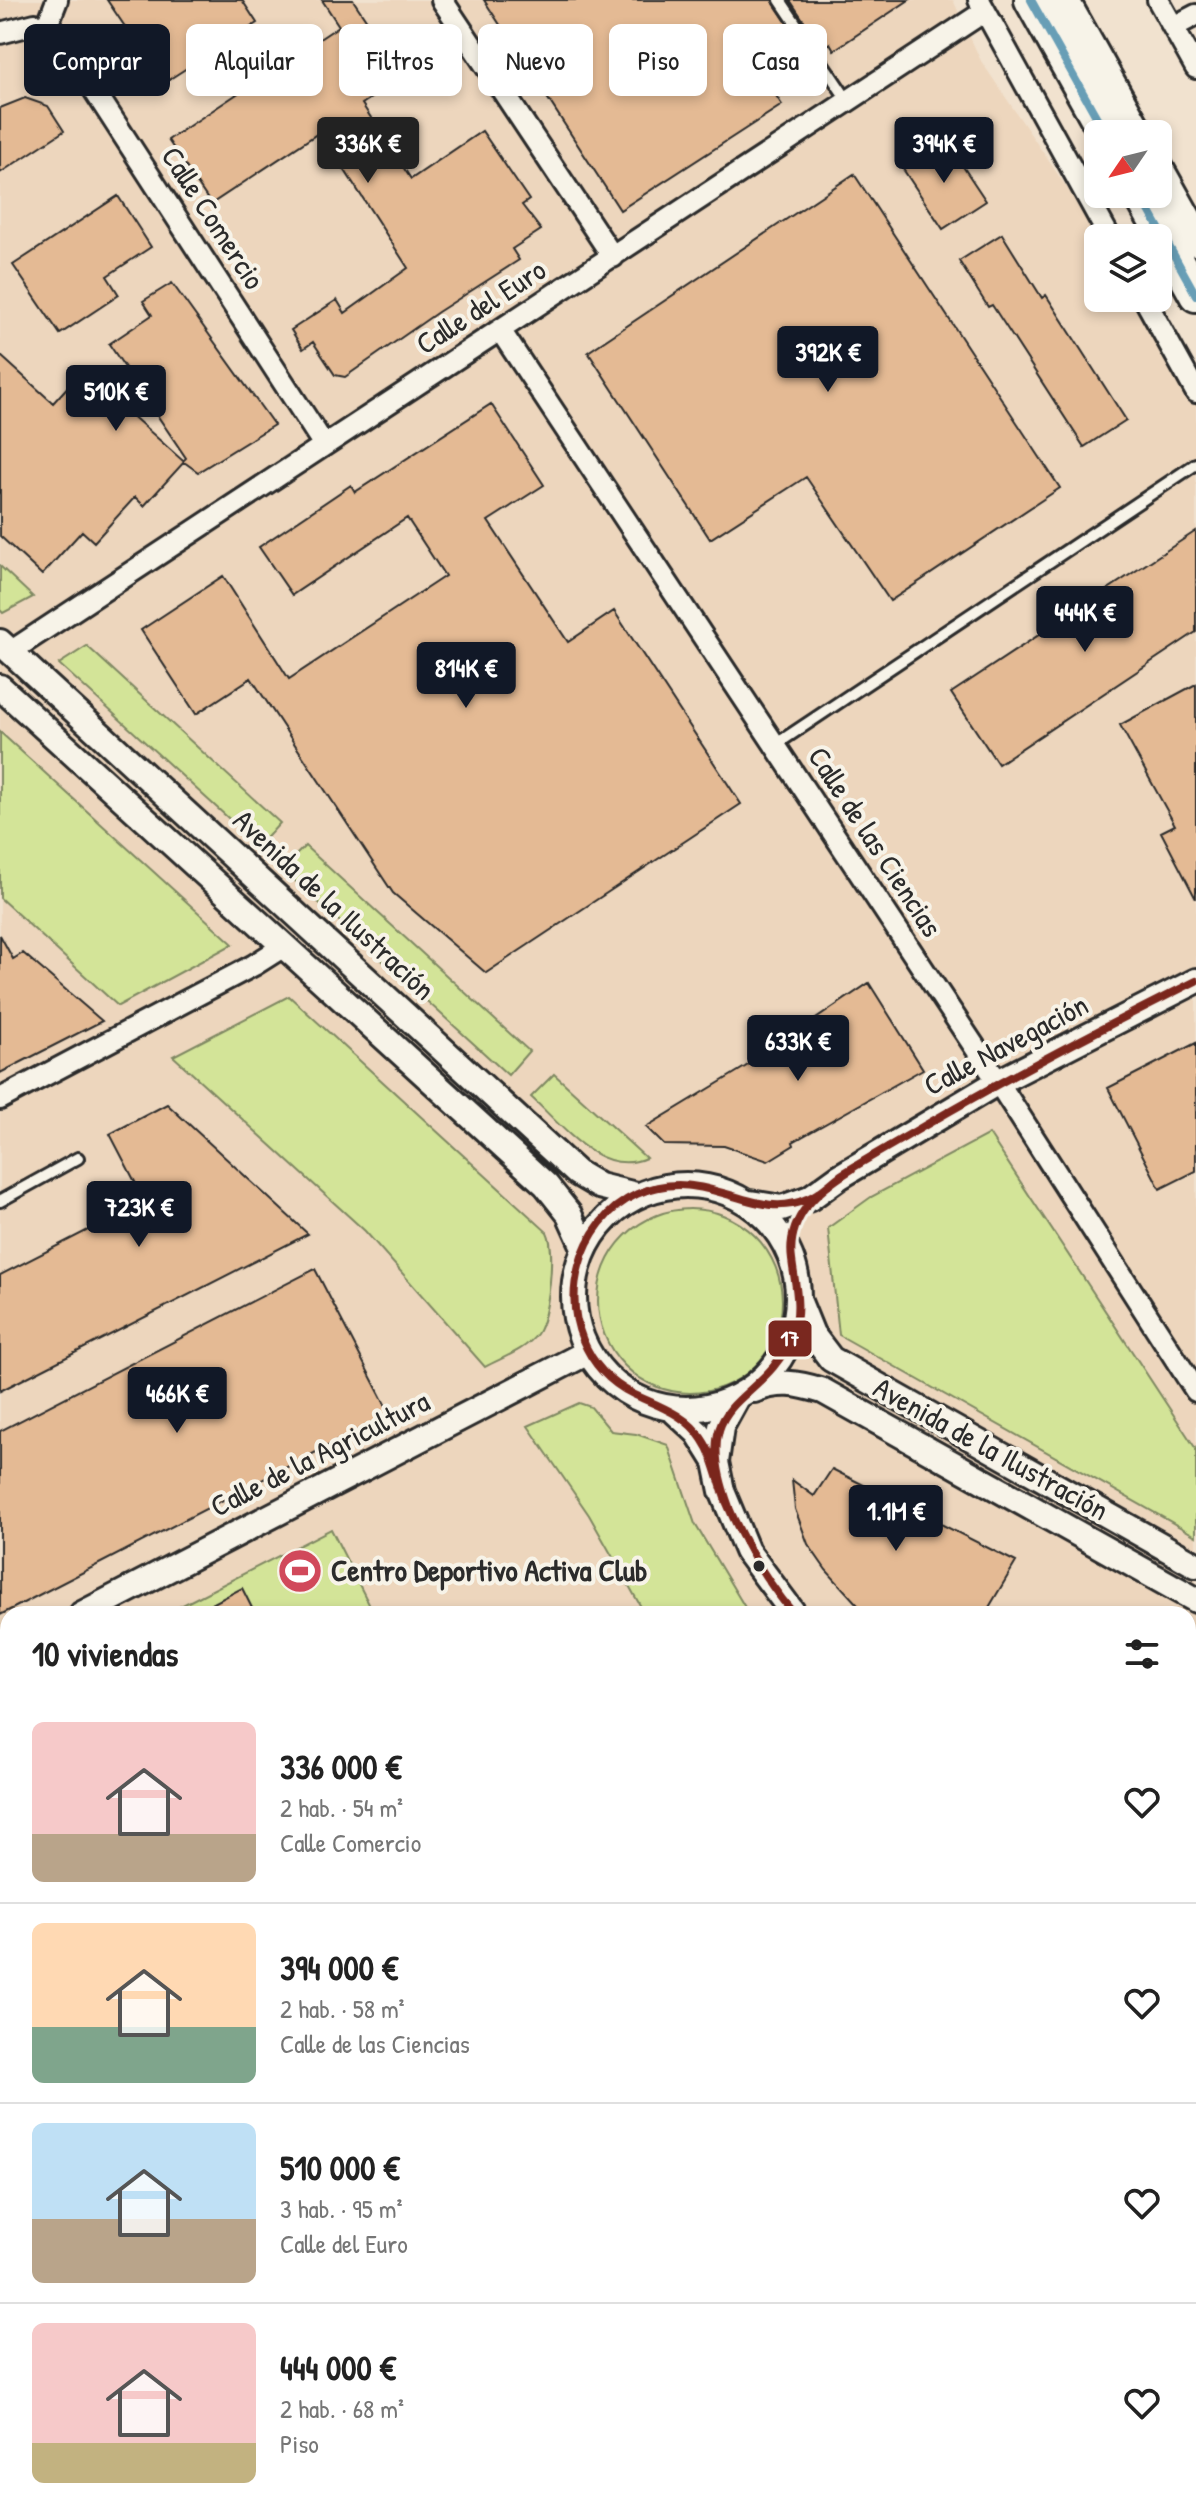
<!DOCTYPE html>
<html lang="es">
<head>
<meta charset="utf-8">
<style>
  :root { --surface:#fff; --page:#f2f2f2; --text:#222; --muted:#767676; --line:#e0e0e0; --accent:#111827 }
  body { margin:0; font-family:"Patrick Hand",sans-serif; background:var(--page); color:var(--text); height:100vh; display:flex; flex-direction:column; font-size:30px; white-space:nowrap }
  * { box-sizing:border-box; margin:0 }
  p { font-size:26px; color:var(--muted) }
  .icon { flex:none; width:44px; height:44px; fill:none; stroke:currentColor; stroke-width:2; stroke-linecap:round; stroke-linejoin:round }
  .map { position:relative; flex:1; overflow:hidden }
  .side { position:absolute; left:0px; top:1606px; width:1196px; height:914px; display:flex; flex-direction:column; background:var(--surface); border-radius:24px 24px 0 0; box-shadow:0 4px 12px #0003 }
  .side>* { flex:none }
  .guide { position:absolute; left:24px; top:24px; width:1148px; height:72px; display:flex; gap:16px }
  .needle { width:52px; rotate:235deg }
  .buttons { position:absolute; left:1084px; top:120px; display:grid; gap:16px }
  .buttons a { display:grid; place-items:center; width:88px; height:88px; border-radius:12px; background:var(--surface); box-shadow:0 4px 12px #0003; font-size:40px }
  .price { position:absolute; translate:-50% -68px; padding:0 18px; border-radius:8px; background:var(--accent); color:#fff; font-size:26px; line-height:52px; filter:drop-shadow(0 2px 4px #0008) }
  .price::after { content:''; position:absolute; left:50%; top:48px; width:24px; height:18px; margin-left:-12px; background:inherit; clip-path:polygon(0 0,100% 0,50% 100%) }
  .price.active { background:#222; color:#fff }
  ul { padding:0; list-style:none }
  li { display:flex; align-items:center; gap:24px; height:200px; padding:0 32px }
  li+li { border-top:2px solid var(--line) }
  li span { display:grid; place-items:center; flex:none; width:224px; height:160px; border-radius:12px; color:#555 }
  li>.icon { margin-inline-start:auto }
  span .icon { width:96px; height:96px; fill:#fffc; stroke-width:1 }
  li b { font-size:34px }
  h2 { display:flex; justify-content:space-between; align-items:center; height:96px; padding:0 32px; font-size:34px }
  .pill { padding:0 28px; border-radius:12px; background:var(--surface); box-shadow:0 4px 12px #0003; font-size:28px; line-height:72px }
  .pill.active { background:var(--accent); color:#fff }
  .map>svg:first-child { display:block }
  .built { fill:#edd6bd; fill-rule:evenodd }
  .green { fill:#d3e498; stroke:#7f8862; stroke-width:2 }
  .building { fill:#e4ba94; stroke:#2b2b2b; stroke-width:2 }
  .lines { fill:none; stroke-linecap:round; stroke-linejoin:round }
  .service-casing { stroke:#2b2b2b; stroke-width:16 }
  .minor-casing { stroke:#2b2b2b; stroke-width:26 }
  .tertiary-casing { stroke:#2b2b2b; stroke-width:30 }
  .primary-casing { stroke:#2b2b2b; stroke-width:38 }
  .service { stroke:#f7f3e8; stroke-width:10 }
  .minor { stroke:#f7f3e8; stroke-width:20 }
  .tertiary { stroke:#f7f3e8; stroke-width:24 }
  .primary { stroke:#f7f3e8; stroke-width:32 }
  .bus-1-casing { stroke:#f7f3e8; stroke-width:14 }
  .bus-2-casing { stroke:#f7f3e8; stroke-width:14 }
  .bus-1 { stroke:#7a281f; stroke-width:8 }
  .bus-2 { stroke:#679eb6; stroke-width:8 }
  .bus-dot { fill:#2b2b2b; stroke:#f7f3e8; stroke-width:3 }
  .labels { text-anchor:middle; stroke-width:8; stroke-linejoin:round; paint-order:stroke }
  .street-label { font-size:30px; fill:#2b2b2b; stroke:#f7f3e8 }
  .poi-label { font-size:30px; font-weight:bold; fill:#2b2b2b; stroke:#f7f3e8; text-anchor:start }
  .line-badge { stroke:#f7f3e8; stroke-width:3 }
  .badge-label { font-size:22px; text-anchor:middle; font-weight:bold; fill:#fff }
</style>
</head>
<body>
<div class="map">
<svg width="1196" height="2519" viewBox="0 0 1196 2519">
  <rect width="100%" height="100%" fill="#f1e2cf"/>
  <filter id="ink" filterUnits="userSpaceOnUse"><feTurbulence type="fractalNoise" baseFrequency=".0125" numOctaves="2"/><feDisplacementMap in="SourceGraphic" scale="16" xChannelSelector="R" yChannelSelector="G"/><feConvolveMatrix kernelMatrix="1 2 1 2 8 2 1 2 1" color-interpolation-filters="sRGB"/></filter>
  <g filter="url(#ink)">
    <!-- built -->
    <path class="built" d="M0,0H953L981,61L1101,238H1098V298H1142L1196,378V2519H0ZM8,1614H1188V2512H8Z"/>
    <!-- green -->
    <path class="green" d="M0,566L33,597L3,613L0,610Z
      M87,646L280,823L259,846L59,664Z
      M0,732L233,944L118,1006L0,898Z
      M305,846L529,1051L508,1075L282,869Z
      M289,996L547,1232C556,1249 549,1317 537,1334C526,1350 501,1358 485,1367L365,1231L173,1056Z
      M554,1074L646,1158C600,1178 562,1125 531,1097Z
      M989,1134L1196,1449V1536L839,1335L828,1228L871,1197Z
      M598 1301a92 92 0 1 1 184 0a92 92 0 1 1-184 0Z
      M579,1403L591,1407L611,1431L636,1434L668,1445L695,1524L749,1614H645L589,1515L528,1426Z
      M331,1529L374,1614H165Z
      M1188,2345L1196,2360V2519H1107L1103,2512H1188Z"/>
    <!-- building -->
    <path class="building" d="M107,0H242L257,23L148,93L121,53L136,43Z
      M322,0H353L404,76L362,104L411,179L482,131L529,200L522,205L541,230L512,249L519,260L438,312L345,377L335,375L313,342L303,349L291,330L337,300L345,313L408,268L320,132L211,204L168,140L339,26Z
      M484,0H772L809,57L768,83L782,105L620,210Z
      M790,0H909L834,50L830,43L822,48Z
      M25,98L48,106L64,131L0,173V108Z
      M946,141L986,201L943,229L903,169Z
      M854,174L1060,488L890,601L806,477L710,539L588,352Z
      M118,196L151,247L107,276L119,295L60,334L13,265Z
      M1002,234L1042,298L1046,295L1126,420L1084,447L992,305L988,307L959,261Z
      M172,283L274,425L198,472L184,462L144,506L135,497L94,542L82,531L42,575L0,536V355L53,403L82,371L183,461L186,458L109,344L152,315L143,301Z
      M491,404L544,485L488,521L568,642L614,611L741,804L486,973L393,893L251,678L196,714L141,630L223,576L289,679L445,576L407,518L292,595L259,547L351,485L355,492Z
      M1196,531V632L998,764L951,693Z
      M1196,684V899L1161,832L1175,825L1120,725Z
      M0,935L13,959L23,953L102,1021L0,1073Z
      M869,983L923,1069L793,1142L794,1145L768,1161L724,1146L664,1145L646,1127L745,1067Z
      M1196,1043V1171L1160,1189L1108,1088Z
      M167,1104L308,1234L0,1391V1275L145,1201L110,1134Z
      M315,1269L390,1414L0,1615V1431Z
      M832,1469L1016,1562L985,1614H866L826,1570L808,1544L795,1509L792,1480L814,1496Z
      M242,1588L255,1614H193Z"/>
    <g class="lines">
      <!-- service casing -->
      <g class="service-casing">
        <path id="service" d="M780,0L848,101
          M775,745L1196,464
          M0,1201L78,1158
          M1188,2152L1196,2146"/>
      </g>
      <!-- minor casing -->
      <g class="minor-casing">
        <path id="minor" d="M442,0L613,257
          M979,0L1110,238
          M1158,0L1196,68
          M47,26L57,0
          M1173,27L1196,15
          M0,33L35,24L57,33L324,445
          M1144,298L1196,392
          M500,330L998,1082L1196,1391
          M10,652L985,11
          M0,1099L254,965L284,946
          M0,2184L8,2180
          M369,2519L383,2512"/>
      </g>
      <!-- tertiary casing -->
      <g class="tertiary-casing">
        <path id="tertiary" d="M0,642L577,1173L599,1186L636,1195
          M0,687L546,1185L569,1214L584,1247
          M574 1297a112 112 0 1 1 224 0a112 112 0 1 1-224 0Z
          M750,1203L782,1208L810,1198L839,1177L998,1082L1196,981
          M799,1302L812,1334L831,1359L1196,1565
          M754,1390C779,1380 797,1383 823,1391L1196,1600
          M672,1409L698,1433L716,1462L722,1491L747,1551L794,1614
          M716,1462L721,1427L737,1398
          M82,1614L588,1352
          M0,1657L8,1652
          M1188,2268L1196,2283"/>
      </g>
      <!-- primary casing -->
      <g class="primary-casing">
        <path id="primary" d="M1031,0L1106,134
          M1062,0L1137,134
          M1158,171L1196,239
          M1140,194L1196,295"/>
      </g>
      <!-- service -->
      <use href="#service" class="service"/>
      <!-- minor -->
      <use href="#minor" class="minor"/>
      <!-- tertiary -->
      <use href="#tertiary" class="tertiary"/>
      <!-- primary -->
      <use href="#primary" class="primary"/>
      <!-- bus-1 casing -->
      <g class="bus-1-casing">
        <path id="bus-1" d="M729,1507C686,1390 764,1410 793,1333C802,1308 795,1285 792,1260C786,1217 818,1190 852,1169
          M794,1614C765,1580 743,1542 726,1501C718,1480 715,1458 702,1439C686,1414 658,1406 633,1394C585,1370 565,1316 579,1266C587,1235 607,1208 637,1194C706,1163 753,1224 807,1199C820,1194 830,1183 841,1175C868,1158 897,1142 924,1126C1013,1074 1104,1027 1196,981"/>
      </g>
      <!-- bus-2 casing -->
      <g class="bus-2-casing">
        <path id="bus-2" d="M1031,0L1106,134
          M1140,194L1196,295"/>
      </g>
      <!-- bus-1 -->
      <use href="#bus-1" class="bus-1"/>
      <!-- bus-2 -->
      <use href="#bus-2" class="bus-2"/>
    </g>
  </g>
  <!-- icons -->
  <defs>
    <g id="stadium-disc" transform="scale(2.3)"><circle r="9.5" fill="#d1495b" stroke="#f7f3e8"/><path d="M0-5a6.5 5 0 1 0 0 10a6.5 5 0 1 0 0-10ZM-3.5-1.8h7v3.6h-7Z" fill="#fff"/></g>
  </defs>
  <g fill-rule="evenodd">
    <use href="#stadium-disc" x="300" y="1571"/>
  </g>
  <!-- markers -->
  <circle class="bus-dot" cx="759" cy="1566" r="7"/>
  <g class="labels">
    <!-- street labels -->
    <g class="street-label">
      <text transform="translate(213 218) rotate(57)" y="10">Calle Comercio</text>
      <text transform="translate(481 307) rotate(-33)" y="10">Calle del Euro</text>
      <text transform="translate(875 842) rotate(57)" y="10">Calle de las Ciencias</text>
      <text transform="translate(334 905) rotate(43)" y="10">Avenida de la Ilustración</text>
      <text transform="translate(1006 1045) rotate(-28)" y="10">Calle Navegación</text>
      <text transform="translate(991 1449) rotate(29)" y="10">Avenida de la Ilustración</text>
      <text transform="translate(320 1454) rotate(-27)" y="10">Calle de la Agricultura</text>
    </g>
    <!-- poi labels -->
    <g class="poi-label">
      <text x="331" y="1581">Centro Deportivo Activa Club</text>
    </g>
  </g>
  <rect class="line-badge" x="767" y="1319" width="46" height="39" rx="8" fill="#7a281f"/>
  <g class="badge-label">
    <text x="790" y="1346">17</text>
  </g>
</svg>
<div class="buttons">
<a><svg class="needle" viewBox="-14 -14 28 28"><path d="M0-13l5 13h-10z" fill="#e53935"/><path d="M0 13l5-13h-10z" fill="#767676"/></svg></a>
<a><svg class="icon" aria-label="layers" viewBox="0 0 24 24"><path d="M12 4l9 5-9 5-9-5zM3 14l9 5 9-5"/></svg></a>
</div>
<b class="price active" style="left:368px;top:185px">336K €</b>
<b class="price" style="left:944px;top:185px">394K €</b>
<b class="price" style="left:828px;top:394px">392K €</b>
<b class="price" style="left:116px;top:433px">510K €</b>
<b class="price" style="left:1085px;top:654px">444K €</b>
<b class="price" style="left:466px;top:710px">814K €</b>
<b class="price" style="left:798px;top:1083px">633K €</b>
<b class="price" style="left:139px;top:1249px">723K €</b>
<b class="price" style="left:177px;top:1435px">466K €</b>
<b class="price" style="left:896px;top:1553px">1.1M €</b>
<div class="guide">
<a class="pill active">Comprar</a>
<a class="pill">Alquilar</a>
<a class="pill">Filtros</a>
<a class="pill">Nuevo</a>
<a class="pill">Piso</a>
<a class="pill">Casa</a>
</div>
<section class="side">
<h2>10 viviendas<svg class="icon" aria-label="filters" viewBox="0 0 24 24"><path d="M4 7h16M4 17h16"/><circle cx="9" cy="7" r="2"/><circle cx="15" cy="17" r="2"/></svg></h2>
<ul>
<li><span style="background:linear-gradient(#f6c9c9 70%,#b9a48a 0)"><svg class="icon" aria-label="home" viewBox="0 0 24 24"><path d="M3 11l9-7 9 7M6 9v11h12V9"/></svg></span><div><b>336 000 €</b><p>2 hab. · 54 m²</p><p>Calle Comercio</p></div><svg class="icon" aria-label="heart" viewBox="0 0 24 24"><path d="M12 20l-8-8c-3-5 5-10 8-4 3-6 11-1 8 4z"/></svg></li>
<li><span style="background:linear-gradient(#ffd9b3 65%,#7fa58c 0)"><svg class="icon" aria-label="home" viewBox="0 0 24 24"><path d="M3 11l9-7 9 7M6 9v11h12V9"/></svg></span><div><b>394 000 €</b><p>2 hab. · 58 m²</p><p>Calle de las Ciencias</p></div><svg class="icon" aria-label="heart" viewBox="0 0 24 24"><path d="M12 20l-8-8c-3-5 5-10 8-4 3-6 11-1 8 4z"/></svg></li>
<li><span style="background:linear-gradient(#bfe0f5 60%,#b9a48a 0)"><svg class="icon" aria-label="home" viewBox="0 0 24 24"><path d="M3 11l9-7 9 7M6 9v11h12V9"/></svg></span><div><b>510 000 €</b><p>3 hab. · 95 m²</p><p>Calle del Euro</p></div><svg class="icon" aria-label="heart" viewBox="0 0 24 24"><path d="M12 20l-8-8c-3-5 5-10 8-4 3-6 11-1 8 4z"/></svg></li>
<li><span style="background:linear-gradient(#f6c9c9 75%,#c2b280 0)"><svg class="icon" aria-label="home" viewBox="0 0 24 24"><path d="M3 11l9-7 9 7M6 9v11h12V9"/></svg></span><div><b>444 000 €</b><p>2 hab. · 68 m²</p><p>Piso</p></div><svg class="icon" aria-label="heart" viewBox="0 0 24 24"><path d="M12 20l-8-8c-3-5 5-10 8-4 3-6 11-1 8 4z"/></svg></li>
</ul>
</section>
</div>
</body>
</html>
